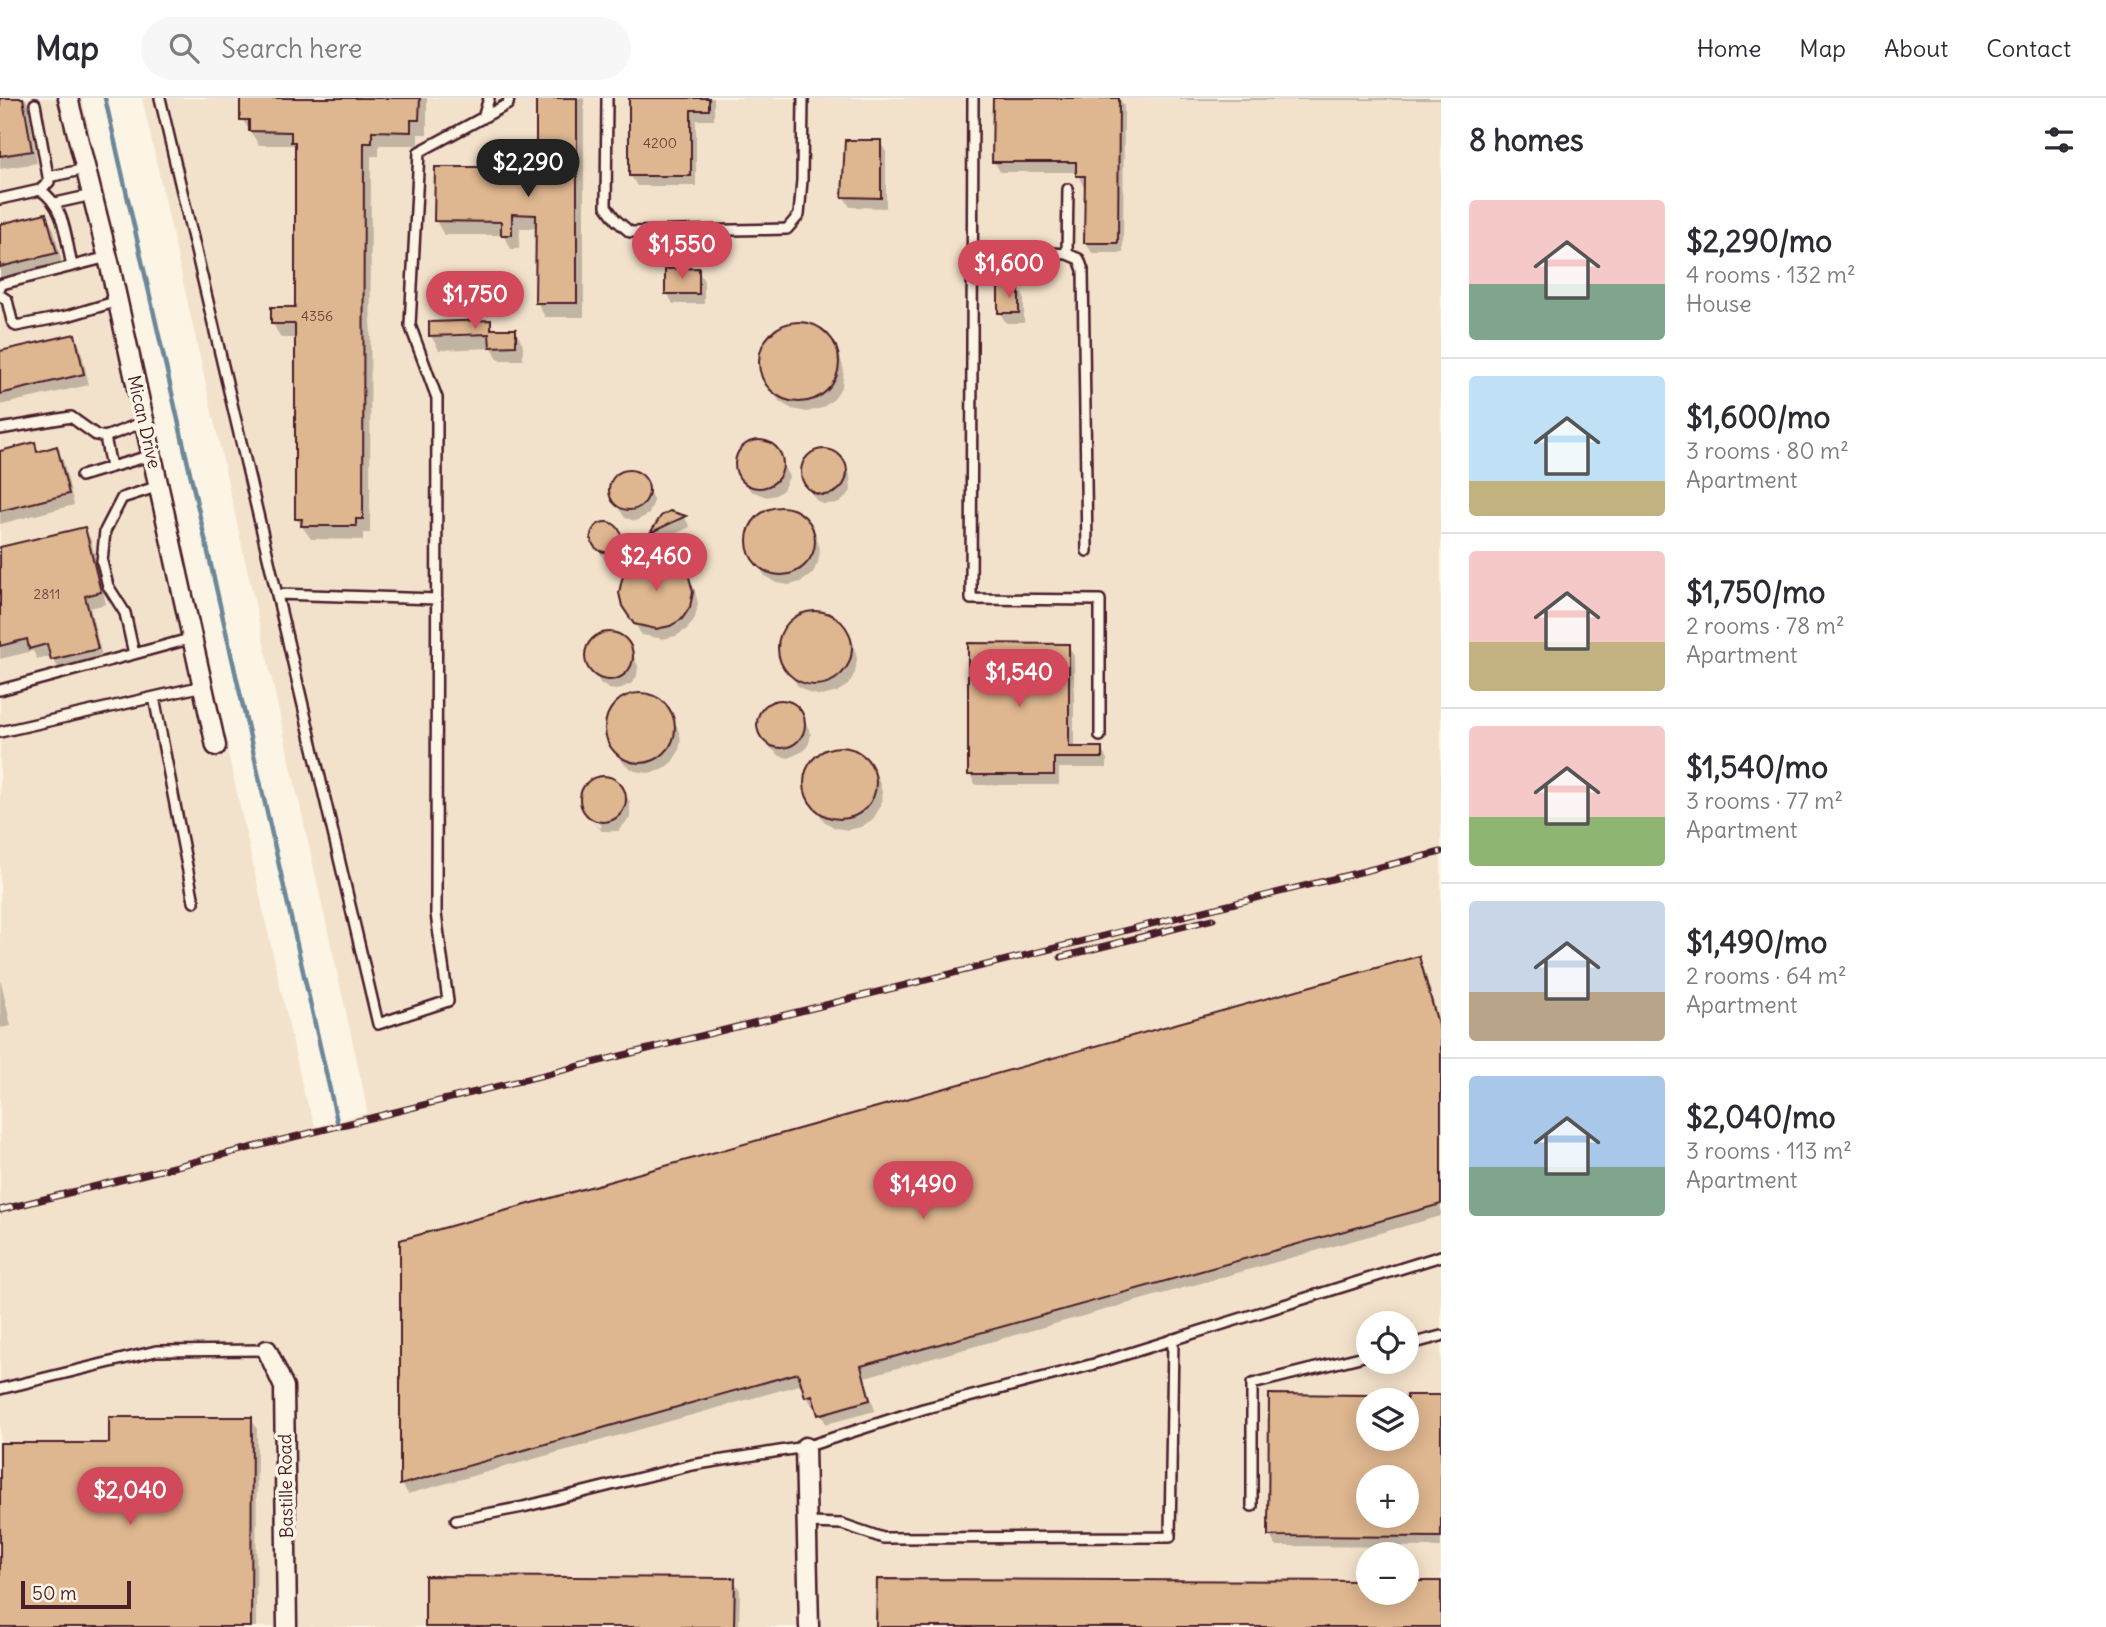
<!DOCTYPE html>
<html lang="en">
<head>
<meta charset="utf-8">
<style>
  :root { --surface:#fff; --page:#f7f7f7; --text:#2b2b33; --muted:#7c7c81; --line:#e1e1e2; --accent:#d1495b }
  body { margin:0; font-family:Delius,sans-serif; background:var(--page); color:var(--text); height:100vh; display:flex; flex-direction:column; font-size:26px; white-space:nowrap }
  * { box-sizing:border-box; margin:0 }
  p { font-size:23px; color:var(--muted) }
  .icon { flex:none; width:38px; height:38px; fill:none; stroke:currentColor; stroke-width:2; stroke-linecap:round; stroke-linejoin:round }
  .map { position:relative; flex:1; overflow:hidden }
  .details { display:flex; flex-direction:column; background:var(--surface); width:665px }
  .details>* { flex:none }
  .fabs { position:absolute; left:1356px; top:1213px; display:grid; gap:14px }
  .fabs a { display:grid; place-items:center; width:63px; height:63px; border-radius:50%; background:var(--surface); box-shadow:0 4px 18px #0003; font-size:35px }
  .scale { position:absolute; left:21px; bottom:18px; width:110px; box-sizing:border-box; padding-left:7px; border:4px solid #4a1f2b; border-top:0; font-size:19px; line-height:24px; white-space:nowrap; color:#4a1f2b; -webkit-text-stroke:5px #fcf5e5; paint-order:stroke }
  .price { position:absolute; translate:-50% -60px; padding:0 16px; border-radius:24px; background:var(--accent); color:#fff; font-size:23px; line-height:46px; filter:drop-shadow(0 2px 4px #0008) }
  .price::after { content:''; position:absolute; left:50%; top:42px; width:21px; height:16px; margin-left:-10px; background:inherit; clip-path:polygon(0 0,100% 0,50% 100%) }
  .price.active { background:#222; color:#fff }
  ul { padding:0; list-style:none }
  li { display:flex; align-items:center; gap:21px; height:175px; padding:0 28px }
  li+li { border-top:2px solid var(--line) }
  li span { display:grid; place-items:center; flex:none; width:196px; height:140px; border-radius:7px; color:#555 }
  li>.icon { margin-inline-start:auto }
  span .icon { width:84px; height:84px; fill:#fffc; stroke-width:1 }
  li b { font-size:30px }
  h2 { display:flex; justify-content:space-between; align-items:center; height:84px; padding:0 28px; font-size:30px }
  header { display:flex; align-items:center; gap:42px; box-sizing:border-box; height:98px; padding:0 35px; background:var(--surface); border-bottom:2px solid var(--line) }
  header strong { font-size:33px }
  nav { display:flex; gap:38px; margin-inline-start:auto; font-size:24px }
  .search { width:490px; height:63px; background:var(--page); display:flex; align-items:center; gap:18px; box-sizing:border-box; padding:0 24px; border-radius:38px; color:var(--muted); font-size:26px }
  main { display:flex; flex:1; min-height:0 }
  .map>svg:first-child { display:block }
  .built { fill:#f3e2cb; fill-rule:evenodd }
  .shadow { fill:#0003; fill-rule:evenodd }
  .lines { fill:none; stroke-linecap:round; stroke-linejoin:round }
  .stream { stroke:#6c879a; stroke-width:4.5 }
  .building { fill:#deb68f; stroke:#4a1f2b; stroke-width:2; fill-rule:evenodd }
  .service-casing { stroke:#4a1f2b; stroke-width:14 }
  .minor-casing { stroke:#4a1f2b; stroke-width:23 }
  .service { stroke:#fcf5e5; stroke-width:9 }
  .minor { stroke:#fcf5e5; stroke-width:18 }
  .rail-casing { stroke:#4a1f2b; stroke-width:7 }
  .rail { stroke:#fcf5e5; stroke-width:4.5; stroke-dasharray:13; stroke-linecap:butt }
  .labels { text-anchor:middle; stroke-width:7; stroke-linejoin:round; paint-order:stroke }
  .number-label { font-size:14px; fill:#6f4544 }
  .street-label { font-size:18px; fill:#4a1f2b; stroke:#fcf5e5 }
</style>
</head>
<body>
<header>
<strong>Map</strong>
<div class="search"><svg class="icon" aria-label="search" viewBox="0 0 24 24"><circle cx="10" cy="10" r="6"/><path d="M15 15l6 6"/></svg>Search here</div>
<nav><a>Home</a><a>Map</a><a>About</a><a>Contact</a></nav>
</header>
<main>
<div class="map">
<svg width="1441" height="1529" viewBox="0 0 1441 1529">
  <rect width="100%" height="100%" fill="#fcf5e5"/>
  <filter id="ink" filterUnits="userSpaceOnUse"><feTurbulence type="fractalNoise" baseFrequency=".0143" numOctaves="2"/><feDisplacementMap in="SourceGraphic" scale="14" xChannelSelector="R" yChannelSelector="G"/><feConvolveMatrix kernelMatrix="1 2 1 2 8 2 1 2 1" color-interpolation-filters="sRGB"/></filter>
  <g filter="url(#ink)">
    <!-- built -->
    <path class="built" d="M0,0H82L304,995L316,1029L367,1015L364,995L142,0H1441V1529H0ZM1368,1225H1407V1264H1368ZM1368,1302H1407V1340H1368ZM1368,1379H1407V1418H1368ZM1368,1456H1407V1494H1368Z"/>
    <!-- shadow -->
    <path class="shadow" d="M0,0H25L28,6L37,65L0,71Z
      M242,0H427V36H418V47H379V58H371L370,435H363V442L311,441L296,420L297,240H281L273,226L297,211V52L295,47H259L242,21Z
      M538,0H584V219H545L537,204V130H520L519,151H511L503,137H444L436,123L511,71L515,78H537Z
      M631,0H714V22H696V88H637L631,78Z
      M994,0H1119L1124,8L1123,155H1092L1086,145V88H1083L1077,74H1000L994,63Z
      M1179,0H1441V2H1180Z
      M880,44L886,54V110L850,109L844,99Z
      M46,117L54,131L63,169L0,185V128Z
      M698,172L704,183V206H673L667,195Z
      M1000,190H1018L1024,200V225H1006L1000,215Z
      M490,224L495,233L515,232L523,247V262H499L492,250L439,252L431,238Z
      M797,225L812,227L824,234L840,258L844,273L842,288L834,301L822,310L807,314L792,311L780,304L764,280L760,265L763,251L771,237L783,229Z
      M74,238L80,248L89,287L0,307V255Z
      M764,344L777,354L789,379L783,392L776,397L767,399L751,393L739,375L737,366L741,352L747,347Z
      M34,346L39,355L56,350L63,362L74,407L0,426V355Z
      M821,352L830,353L838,357L850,376L851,393L840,405L823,406L816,402L804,384L801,372L807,360Z
      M628,374L642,379L654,403L649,416L636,423L625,420L612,400L610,393L615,380Z
      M779,410L791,412L802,418L817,440L820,453L818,465L812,476L801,484L789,487L776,485L765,478L752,457L749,445L750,432L757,421L766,414Z
      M670,415L685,420L690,429L658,444L652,435L662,419Z
      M605,426L613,427L627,451L620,462L614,465L604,462L593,441L596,431Z
      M84,431L91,442L106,506L90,510L103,562L59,572L52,558L37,561L33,553L0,561V451Z
      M688,480L695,492L698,506L695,520L687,531L676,538L663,541L642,537L630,519Z
      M813,515L826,516L839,524L854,546L857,561L855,575L848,587L837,594L822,598L809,595L798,588L782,565L779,552L781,538L788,527L799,519Z
      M608,535L621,539L629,548L638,568L637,578L632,585L617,592L609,591L600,585L587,558L593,542Z
      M1068,547L1074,558V650L1101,651L1107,661V670H1059V687H976L970,677Z
      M639,597L652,599L663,606L677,628L681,641L679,653L672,664L662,672L648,675L635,673L624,666L610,644L607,631L609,618L616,608L627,600Z
      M788,604L796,608L802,616L811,636L809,645L805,652L789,660L780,658L767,647L759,627L760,618L771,605Z
      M838,650L853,652L864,659L879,682L882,694L881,708L873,721L861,729L848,732L835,730L824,723L809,700L805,687L808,674L814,662L825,653Z
      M594,681H611L619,685L630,704V720L618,733H602L589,720L600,730L602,728L583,710L581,701L583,693Z
      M1418,860L1424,870L1441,931V1118L865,1279L875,1313L826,1326L817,1308L813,1309L807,1299L803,1286L408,1396L402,1386Z
      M0,879L11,928L0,930Z
      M1270,1298L1441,1299V1449L1276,1448L1270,1438ZM1368,1302H1407V1340H1368ZM1368,1379H1407V1418H1368Z
      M251,1321L257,1331L256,1529H0V1346L111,1347Z
      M734,1482L740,1492L739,1529H427Z"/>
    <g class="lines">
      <!-- stream -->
      <path class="stream" d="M105,0L337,1023"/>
    </g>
    <!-- building -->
    <path class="building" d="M0,0H23L32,53L0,58Z
      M240,0H420L419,22H411V34L372,33V45H364L363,421H356V428H301L302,421H295V226H271V209H295V44H291V34L249,33V22H240Z
      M536,0H577V205H535L536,117L512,116V137H501V124L434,123L435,69H512V76H536Z
      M629,0H709V12H691V78H629Z
      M993,0H1119L1118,145H1084L1085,78H1076V64H992Z
      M845,42H881V100L842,99Z
      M46,115L57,155L0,169V126Z
      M699,170V196H665V171Z
      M998,188H1019V215H998Z
      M491,222V231H516V248L490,249L489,236L429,238V224Z
      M759 264a40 40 0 1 1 80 0a40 40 0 1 1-80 0Z
      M75,236L84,276L0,296V253Z
      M735 366a24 24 0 1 1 48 0a24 24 0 1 1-48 0Z
      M35,344L37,354L57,348L69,396L0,413V353Z
      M801 374a23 23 0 1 1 46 0a23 23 0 1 1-46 0Z
      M609 392a20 20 0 1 1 40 0a20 20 0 1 1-40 0Z
      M747 443a34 34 0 1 1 68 0a34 34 0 1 1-68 0Z
      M670,413L686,418L650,435L661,418Z
      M591 439a15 15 0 1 1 30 0a15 15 0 1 1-30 0Z
      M85,429L101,494L85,498L98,551L51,562L47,546L29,551L27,541L0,548V449Z
      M663,457L681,468L689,479L693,494L690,509L682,521L670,528L656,531L634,526L622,508L619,495L622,481L629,469L642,461Z
      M778 550a37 37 0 1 1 74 0a37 37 0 1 1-74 0Z
      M585 558a24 24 0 1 1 48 0a24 24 0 1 1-48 0Z
      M968,545L1069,546V649H1102V660H1054V677H968Z
      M605 630a35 35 0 1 1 70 0a35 35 0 1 1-70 0Z
      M757 626a24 24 0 1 1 48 0a24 24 0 1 1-48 0Z
      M804 685a36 36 0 1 1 72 0a36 36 0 1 1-72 0Z
      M580 701a23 23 0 1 1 46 0a23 23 0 1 1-46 0Z
      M1419,858L1441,937V1106L861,1268L870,1302L818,1317L812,1297L805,1299L798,1275L400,1387V1142Z
      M1269,1296L1368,1297V1340H1407V1297H1441V1439L1268,1438ZM1368,1379H1407V1418H1368Z
      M109,1319H252L251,1529H0V1345H109Z
      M425,1478L735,1480L734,1529H425Z
      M877,1481L1368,1483V1494H1407V1483H1441V1529H876Z"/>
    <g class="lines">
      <!-- service casing -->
      <g class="service-casing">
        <path id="service" d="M160,0L378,926L448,903L436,816L437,300L410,227L419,54L508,6L509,0
          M607,0L606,108L616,122L630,134L787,131L799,117L802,82L803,0
          M973,0L971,501L1100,502V638
          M35,6L49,84L40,92
          M483,20L489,0
          M48,79L86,71
          M0,101L40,92C65,107 66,142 72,168
          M56,105L92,97
          M972,150L1067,156L1079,161L1083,172L1087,453
          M1067,156L1068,91
          M0,190L2,186L108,159
          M1,198L7,202L12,223L16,228L67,218L118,203
          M0,331L71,319L96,337L105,339L144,324
          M105,339L111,369
          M81,378L152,357
          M159,388L122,400L105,433L102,464L108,488L125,515L134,556L193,540
          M277,496L437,501
          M0,592L134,556
          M154,599L194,804
          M0,634L203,588
          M1407,1247L1441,1238
          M0,1291L156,1253L267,1252
          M1252,1408V1286L1368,1257
          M456,1422L523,1409L692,1367L805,1349L923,1311L1098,1265L1441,1158
          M808,1425L842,1426L883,1440L1170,1439L1173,1241"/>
      </g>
      <!-- minor casing -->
      <g class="minor-casing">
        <path id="minor" d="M68,0L110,168L216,648
          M267,1252L284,1289L287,1529
          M805,1349L809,1529"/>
      </g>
      <!-- service -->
      <use href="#service" class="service"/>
      <!-- minor -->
      <use href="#minor" class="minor"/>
      <!-- rail casing -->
      <g class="rail-casing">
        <path id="rail" d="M1061,859L1213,821
          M0,1112L1441,754"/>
      </g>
      <!-- rail -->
      <use href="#rail" class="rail"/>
    </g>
  </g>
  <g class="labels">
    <!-- number labels -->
    <g class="number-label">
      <text x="660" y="50">4200</text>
      <text x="317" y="223">4356</text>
      <text x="47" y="501">2811</text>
    </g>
    <!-- street labels -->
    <g class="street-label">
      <text transform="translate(144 324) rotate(77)" y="6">Mican Drive</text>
      <text transform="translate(286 1388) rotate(-91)" y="6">Bastille Road</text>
    </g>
  </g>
</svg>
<div class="fabs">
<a><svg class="icon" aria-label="locate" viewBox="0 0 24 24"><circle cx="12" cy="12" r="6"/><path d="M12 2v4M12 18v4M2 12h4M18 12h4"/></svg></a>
<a><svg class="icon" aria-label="layers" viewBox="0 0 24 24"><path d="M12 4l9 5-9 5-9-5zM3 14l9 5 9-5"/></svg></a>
<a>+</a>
<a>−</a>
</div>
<div class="scale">50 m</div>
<b class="price active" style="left:528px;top:101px">$2,290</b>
<b class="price" style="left:682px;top:183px">$1,550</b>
<b class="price" style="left:1009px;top:202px">$1,600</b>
<b class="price" style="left:475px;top:233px">$1,750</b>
<b class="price" style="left:656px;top:495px">$2,460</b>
<b class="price" style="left:1019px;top:611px">$1,540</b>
<b class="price" style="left:923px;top:1123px">$1,490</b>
<b class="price" style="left:130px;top:1429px">$2,040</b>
</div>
<section class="details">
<h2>8 homes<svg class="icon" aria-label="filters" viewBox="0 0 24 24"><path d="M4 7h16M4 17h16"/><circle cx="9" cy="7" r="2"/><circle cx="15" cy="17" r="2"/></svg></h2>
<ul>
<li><span style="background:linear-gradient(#f6c9c9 60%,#7fa58c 0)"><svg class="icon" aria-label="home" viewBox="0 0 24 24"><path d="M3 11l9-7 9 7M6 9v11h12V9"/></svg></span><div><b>$2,290/mo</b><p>4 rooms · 132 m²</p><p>House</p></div></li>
<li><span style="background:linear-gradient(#bfe0f5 75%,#c2b280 0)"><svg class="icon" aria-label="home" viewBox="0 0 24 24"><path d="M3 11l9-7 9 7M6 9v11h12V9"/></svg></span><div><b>$1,600/mo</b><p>3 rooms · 80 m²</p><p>Apartment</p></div></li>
<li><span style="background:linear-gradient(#f6c9c9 65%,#c2b280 0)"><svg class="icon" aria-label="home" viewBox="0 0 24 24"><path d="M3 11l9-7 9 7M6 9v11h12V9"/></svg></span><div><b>$1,750/mo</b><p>2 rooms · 78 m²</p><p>Apartment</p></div></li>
<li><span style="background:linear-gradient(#f6c9c9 65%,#8fb573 0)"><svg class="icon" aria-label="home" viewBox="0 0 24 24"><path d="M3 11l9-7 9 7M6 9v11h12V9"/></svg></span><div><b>$1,540/mo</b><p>3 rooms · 77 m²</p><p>Apartment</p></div></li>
<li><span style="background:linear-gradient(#c9d6e8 65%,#b9a48a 0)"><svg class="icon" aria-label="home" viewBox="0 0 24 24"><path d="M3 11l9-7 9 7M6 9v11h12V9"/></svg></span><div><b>$1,490/mo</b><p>2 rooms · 64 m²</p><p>Apartment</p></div></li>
<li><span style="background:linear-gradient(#a9c7e8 65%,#7fa58c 0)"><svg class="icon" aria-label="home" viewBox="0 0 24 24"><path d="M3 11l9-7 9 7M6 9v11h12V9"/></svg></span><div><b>$2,040/mo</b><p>3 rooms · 113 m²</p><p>Apartment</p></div></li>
</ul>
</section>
</main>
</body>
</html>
